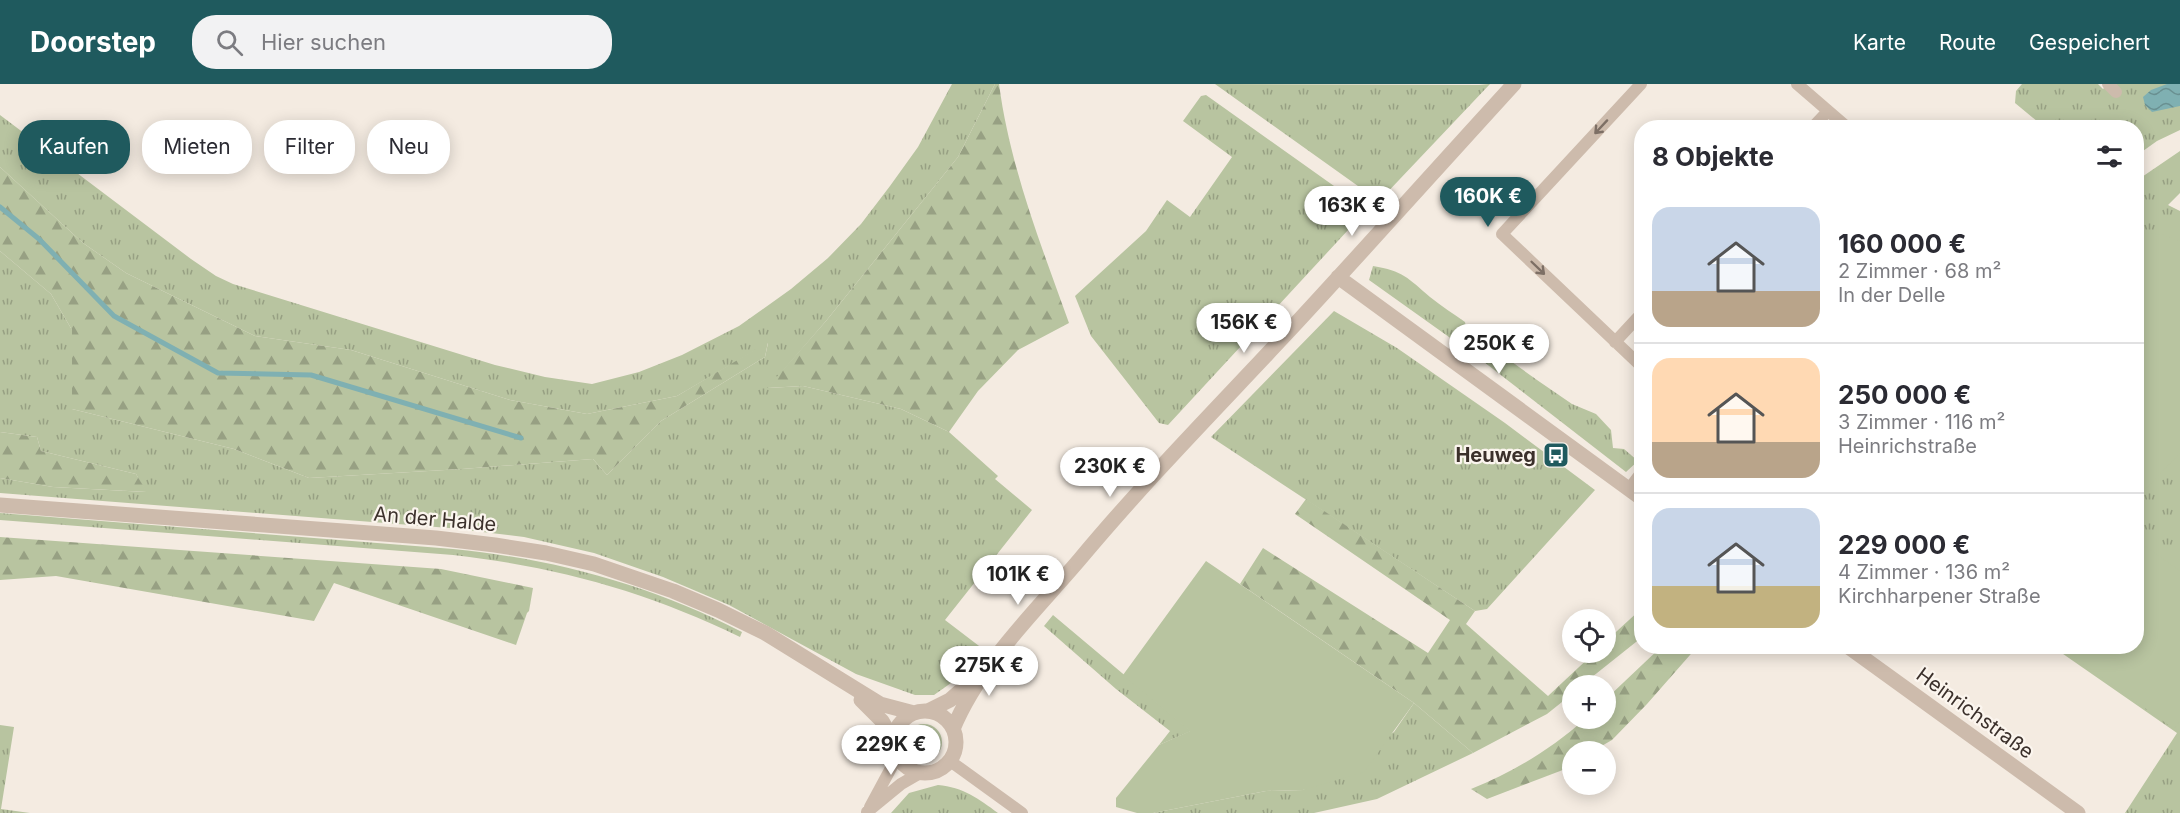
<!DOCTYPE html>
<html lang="de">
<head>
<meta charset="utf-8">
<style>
  :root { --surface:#fff; --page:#f2f2f3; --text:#2b2b33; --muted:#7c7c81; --line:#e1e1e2; --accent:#1f5a5e }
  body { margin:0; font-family:Inter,sans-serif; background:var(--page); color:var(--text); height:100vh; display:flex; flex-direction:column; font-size:22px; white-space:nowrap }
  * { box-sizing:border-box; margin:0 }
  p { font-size:20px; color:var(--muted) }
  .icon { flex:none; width:33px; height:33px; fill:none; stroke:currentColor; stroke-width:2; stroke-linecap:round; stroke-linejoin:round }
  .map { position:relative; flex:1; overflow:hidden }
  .details { position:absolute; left:1634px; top:36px; width:510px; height:534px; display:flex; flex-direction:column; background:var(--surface); border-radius:24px; box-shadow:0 3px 15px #0003 }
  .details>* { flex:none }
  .top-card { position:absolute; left:18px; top:36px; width:570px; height:54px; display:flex; gap:12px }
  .fabs { position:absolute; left:1562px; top:525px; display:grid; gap:12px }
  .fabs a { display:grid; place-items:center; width:54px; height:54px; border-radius:50%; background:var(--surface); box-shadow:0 3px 15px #0003; font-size:30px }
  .price { position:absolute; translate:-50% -51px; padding:0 14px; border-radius:21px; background:#fff; color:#222; font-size:20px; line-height:39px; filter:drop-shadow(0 2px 3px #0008) }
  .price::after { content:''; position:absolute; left:50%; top:36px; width:18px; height:14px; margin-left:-9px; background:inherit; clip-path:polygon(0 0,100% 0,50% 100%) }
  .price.on { background:var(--accent); color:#fff }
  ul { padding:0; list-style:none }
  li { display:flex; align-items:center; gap:18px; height:150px; padding:0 18px }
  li+li { border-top:2px solid var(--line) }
  li span { display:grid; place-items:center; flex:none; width:168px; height:120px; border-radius:18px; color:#555 }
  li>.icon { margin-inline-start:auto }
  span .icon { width:72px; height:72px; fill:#fffc; stroke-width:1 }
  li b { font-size:26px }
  h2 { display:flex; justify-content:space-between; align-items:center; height:72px; padding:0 18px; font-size:26px }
  .pill { padding:0 21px; border-radius:24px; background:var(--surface); box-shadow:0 3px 15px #0003; font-size:21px; line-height:54px }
  .pill.on { background:var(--accent); color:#fff }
  header { display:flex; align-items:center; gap:36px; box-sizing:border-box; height:84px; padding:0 30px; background:var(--accent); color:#fff }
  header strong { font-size:28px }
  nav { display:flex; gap:33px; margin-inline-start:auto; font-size:21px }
  .search { width:420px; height:54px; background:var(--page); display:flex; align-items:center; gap:15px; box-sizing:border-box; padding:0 21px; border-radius:24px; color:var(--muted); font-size:22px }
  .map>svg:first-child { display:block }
  .grass { fill:url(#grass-tufts) }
  .forest { fill:url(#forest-firs) }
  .garden { fill:#b8c4a0 }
  .water { fill:url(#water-waves) }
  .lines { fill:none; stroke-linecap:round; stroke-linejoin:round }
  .stream { stroke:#7fb0b2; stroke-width:5 }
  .minor { stroke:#cdbbac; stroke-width:12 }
  .tertiary { stroke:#cdbbac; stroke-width:15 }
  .oneway { stroke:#7d6f65 }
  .labels { text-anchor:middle; stroke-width:4.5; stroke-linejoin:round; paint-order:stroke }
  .poi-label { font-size:20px; font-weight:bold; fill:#3b302b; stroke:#fbf5ee; text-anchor:end }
  .street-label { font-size:20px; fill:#3b302b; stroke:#fbf5ee }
</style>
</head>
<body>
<header>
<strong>Doorstep</strong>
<div class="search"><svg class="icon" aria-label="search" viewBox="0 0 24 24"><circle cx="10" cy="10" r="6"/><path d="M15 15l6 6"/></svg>Hier suchen</div>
<nav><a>Karte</a><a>Route</a><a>Gespeichert</a></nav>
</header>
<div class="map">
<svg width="2180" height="729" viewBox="0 0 2180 729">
  <defs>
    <pattern id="grass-tufts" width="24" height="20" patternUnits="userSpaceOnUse" patternTransform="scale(1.5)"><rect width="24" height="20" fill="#b8c4a0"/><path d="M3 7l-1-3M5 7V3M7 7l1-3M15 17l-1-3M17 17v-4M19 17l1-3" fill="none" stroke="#97a083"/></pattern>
    <pattern id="forest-firs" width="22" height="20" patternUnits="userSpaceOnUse" patternTransform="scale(1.5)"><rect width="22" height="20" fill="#b8c4a0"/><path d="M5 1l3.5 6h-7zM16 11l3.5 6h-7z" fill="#97a083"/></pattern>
    <pattern id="water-waves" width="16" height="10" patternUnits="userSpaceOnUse" patternTransform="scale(1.5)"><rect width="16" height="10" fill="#7fb0b2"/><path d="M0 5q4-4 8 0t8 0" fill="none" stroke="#699091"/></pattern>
  </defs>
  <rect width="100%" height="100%" fill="#f4ebe1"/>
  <!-- grass -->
  <path class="grass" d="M952,0H995L958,73L826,237L768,304L803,302L901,325L949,348L998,392L995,395L1032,426L945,536L983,565L951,599L934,611H915L856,590L729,521L663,493L594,469L524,453L449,444L0,409V394L53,403L146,408L136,390L41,367L37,353L0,348V167L51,210L72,246V325L234,365L309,394L462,385L593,375L607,391L661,337L765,273L768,259L677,312L587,330L510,316L351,266L255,252L126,189L83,159L0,83V31L191,175L216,192L233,200L495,281L545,293L592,300L639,288L682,271L739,242L791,205L828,174L861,140L890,102L918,63Z
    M1215,0L1479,1L1490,0L1381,115L1372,112Z
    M2022,0H2098L2103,5L2108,0H2180V46L2157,57L2136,72V44L2044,43L2015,19L2016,7Z
    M1206,11L1365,124L1366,132H1361L1168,341L1159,339L1091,252L1075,212L1146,147L1167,116L1190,133L1232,73L1183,37L1201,12Z
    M2180,67V109L2168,121L2180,127V729H2125L2177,649L2053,563L2136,562V97Z
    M1373,182C1403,187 1408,194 1430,213C1441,222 1454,230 1465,238C1468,253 1472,255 1487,260L1494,255L1512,278L1537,296L1572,320L1596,330L1611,346L1613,364L1624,365L1638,377L1626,388L1484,278L1369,196Z
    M1334,227L1397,264L1505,339L1595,406L1487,525L1475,527L1211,353Z
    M0,429L453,465C555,475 651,501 742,548L740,553C645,507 557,483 453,471L0,436Z
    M1053,531L1191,647L1159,661L1170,647L1116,605L1044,542Z
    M1414,619L1473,669L1377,715L1314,729H1153L1266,707L1303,706L1394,648Z
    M906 658a18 18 0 1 1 36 0a18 18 0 1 1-36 0Z
    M0,641L14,643L1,725L30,729H0Z
    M938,701C963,703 979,715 998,729H891L909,709Z"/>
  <!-- forest -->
  <path class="forest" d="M995,0H999C1010,83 1041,161 1069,239L1018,266L978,307L949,348L901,325L803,302L767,304L826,237L958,73Z
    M0,83L83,159L126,189L255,252L351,266L510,316L587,330L677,312L768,258L765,273L661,337L607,391L593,375L462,385L309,394L234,365L72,325V246L51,210L0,167Z
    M0,348L37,353L41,367L136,390L147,408L53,403L0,394Z
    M1306,415L1475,527L1466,540L1548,612L1594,569L1605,568V558L1641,525V554L1582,601L1572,602V610L1547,630L1473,669L1414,619L1240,500L1263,464L1428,569L1450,536L1295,430Z
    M0,453L441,485L533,504L529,527L527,529L516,561L334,499L314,537L56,492L0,496Z
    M1662,562L1697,563L1647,620L1612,656L1593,667L1572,668V681L1568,684L1487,715L1471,705C1513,688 1550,666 1585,635L1605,634V616Z"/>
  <!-- garden -->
  <path class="garden" d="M2147,149L2164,151L2180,157V369L2136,415V150Z
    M2145,462L2180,487V637L2174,645L2060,563L2136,562V475Z
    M1206,477L1414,619L1364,688L1303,706L1266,707L1153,729H1137L1116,723V714L1159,661L1190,647L1123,591Z"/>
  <!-- water -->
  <path class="water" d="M2167,0H2180V22L2152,28L2145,21L2143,13L2151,6Z"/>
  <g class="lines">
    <!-- stream -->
    <path class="stream" d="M0,123L39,155L114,232L218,289L311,291L521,354"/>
    <!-- minor -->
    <path class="minor" d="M1641,0L1502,150L1641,282
      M1797,0L1848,44
      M2108,0L2116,8
      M1812,44L1828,27
      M1615,258L1641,230
      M1629,405L1641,389
      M950,677L1022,729
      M870,723L897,673
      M867,728L901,700L920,689"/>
    <!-- tertiary -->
    <path class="tertiary" d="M1338,193L1641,414
      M0,421L436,454L495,461L546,469L594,480L673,507L718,526L765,549L880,620L914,629
      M1847,562L2078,729
      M861,616L882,637L894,658
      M894 658a31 31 0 1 1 62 0a31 31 0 1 1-62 0Z
      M928,627L950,616L975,594
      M953,645C980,580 1035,528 1080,475C1146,396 1218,323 1288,248C1364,166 1439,82 1514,0"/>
  </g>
  <!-- one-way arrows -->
  <defs><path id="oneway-shaft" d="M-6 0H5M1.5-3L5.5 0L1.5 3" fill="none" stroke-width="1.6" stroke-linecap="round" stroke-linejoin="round" transform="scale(1.5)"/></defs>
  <g class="oneway">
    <use href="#oneway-shaft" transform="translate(1601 43) rotate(133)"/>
    <use href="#oneway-shaft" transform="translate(1538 184) rotate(44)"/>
  </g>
  <!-- icons -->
  <defs>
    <g id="bus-square" transform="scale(1.35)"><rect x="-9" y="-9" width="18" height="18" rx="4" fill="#1f5a5e" stroke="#fbf5ee"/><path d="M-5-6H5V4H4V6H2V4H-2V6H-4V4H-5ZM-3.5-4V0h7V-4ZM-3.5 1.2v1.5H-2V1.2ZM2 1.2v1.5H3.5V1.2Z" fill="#fff"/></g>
  </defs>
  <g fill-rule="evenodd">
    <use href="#bus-square" x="1556" y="371"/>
  </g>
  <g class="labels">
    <!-- poi labels -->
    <g class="poi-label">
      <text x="1536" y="378">Heuweg</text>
    </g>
    <!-- street labels -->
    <g class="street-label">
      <text transform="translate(435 435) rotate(5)" y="7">An der Halde</text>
      <text transform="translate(1975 629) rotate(36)" y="7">Heinrichstraße</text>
    </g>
  </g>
</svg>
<div class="fabs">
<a><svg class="icon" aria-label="locate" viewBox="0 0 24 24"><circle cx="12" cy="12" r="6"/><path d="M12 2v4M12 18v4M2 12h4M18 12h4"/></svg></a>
<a>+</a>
<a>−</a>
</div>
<b class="price on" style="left:1488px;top:144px">160K €</b>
<b class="price" style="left:1352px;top:153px">163K €</b>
<b class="price" style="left:1244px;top:270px">156K €</b>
<b class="price" style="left:1499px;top:291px">250K €</b>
<b class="price" style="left:1110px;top:414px">230K €</b>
<b class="price" style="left:1018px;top:522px">101K €</b>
<b class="price" style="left:989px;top:613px">275K €</b>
<b class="price" style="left:891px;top:692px">229K €</b>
<div class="top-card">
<a class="pill on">Kaufen</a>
<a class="pill">Mieten</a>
<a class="pill">Filter</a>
<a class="pill">Neu</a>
</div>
<section class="details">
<h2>8 Objekte<svg class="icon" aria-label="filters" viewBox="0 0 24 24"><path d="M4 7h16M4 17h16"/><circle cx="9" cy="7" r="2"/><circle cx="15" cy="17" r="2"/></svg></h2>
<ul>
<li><span style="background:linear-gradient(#c9d6e8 70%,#b9a48a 0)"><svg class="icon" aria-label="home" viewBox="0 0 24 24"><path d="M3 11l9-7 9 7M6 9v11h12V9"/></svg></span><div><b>160 000 €</b><p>2 Zimmer · 68 m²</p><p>In der Delle</p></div></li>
<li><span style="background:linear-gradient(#ffd9b3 70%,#b9a48a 0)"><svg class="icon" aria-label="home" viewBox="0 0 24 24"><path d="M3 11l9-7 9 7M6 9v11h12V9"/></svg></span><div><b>250 000 €</b><p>3 Zimmer · 116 m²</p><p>Heinrichstraße</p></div></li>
<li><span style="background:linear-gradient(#c9d6e8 65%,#c2b280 0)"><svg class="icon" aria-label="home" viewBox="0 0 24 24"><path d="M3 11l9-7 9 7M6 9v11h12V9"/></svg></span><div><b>229 000 €</b><p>4 Zimmer · 136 m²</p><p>Kirchharpener Straße</p></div></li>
</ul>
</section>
</div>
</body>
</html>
